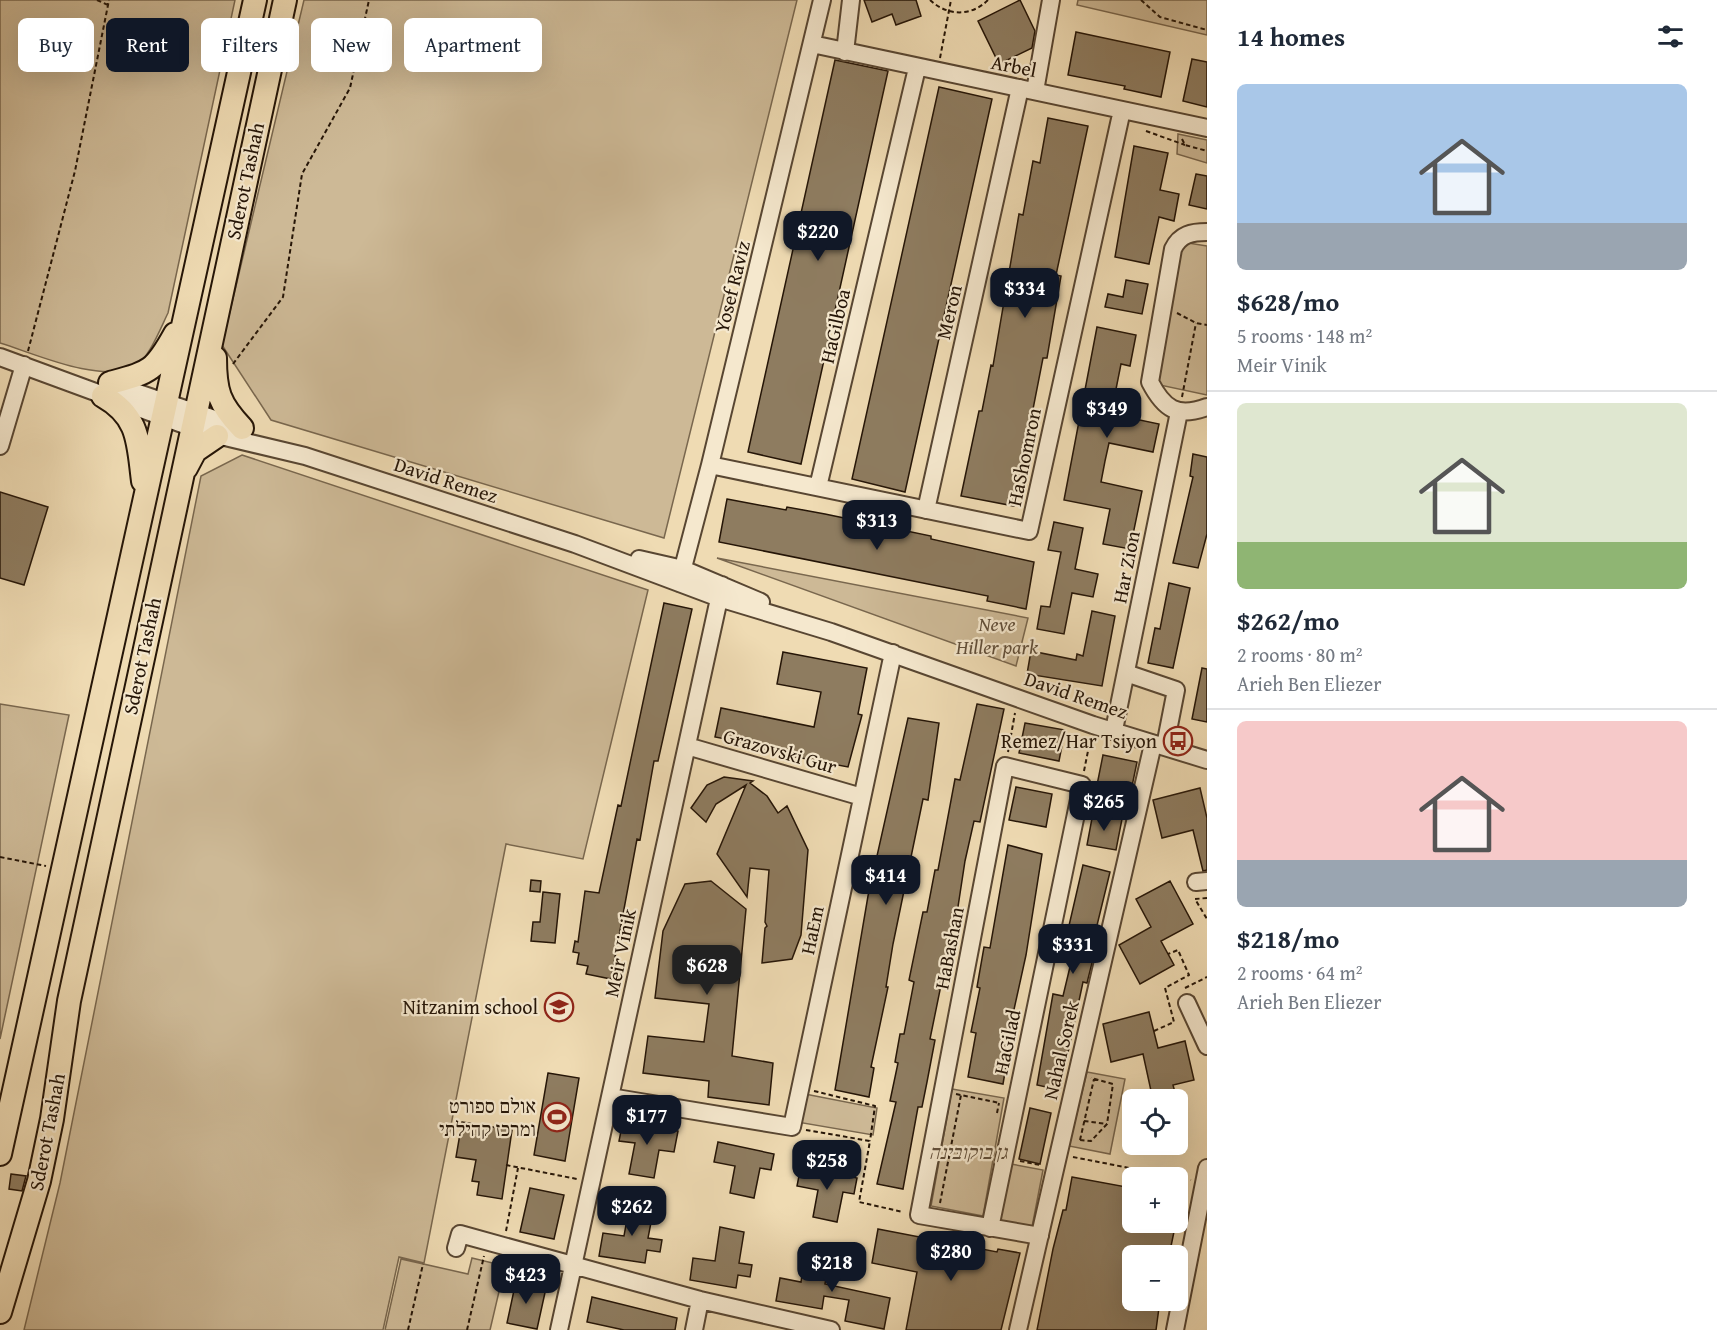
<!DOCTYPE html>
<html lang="en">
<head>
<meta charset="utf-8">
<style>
  :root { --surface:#fff; --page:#f6f6f7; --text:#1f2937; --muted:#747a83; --line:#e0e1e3; --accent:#111827 }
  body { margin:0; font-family:"Gentium Book Plus","Frank Ruhl Libre",serif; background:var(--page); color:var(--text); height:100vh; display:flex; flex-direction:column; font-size:22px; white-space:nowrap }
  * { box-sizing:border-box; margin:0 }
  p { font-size:20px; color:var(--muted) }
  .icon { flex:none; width:33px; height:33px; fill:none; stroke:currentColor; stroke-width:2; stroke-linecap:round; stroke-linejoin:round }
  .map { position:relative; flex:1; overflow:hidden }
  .details { display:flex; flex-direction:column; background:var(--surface); width:510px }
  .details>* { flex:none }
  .top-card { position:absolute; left:18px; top:18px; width:570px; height:54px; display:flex; gap:12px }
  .fabs { position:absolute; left:1122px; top:1089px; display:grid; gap:12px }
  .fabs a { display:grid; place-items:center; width:66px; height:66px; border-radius:9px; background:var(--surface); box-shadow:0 6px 24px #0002; font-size:30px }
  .price { position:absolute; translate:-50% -51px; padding:0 14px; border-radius:12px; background:var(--accent); color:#fff; font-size:20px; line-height:39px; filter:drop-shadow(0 2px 3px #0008) }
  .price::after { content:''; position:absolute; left:50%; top:36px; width:18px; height:14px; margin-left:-9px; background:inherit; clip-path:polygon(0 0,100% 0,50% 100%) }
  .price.on { background:#222; color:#fff }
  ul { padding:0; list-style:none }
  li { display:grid; align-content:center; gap:12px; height:318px; padding:0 30px }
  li+li { border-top:2px solid var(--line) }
  li span { display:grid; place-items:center; height:186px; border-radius:9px; color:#555 }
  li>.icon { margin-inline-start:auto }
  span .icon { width:108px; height:108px; fill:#fffc; stroke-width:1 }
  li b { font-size:26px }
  h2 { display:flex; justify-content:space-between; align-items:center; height:72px; padding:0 30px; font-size:26px }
  .chip { padding:0 21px; border-radius:9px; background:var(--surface); box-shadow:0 6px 24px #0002; font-size:21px; line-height:54px }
  .chip.on { background:var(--accent); color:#fff }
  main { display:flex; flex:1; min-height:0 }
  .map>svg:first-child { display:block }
  .green { fill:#cdb996; stroke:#79674e; stroke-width:1.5 }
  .building { fill:#8e7c60; stroke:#251507; stroke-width:1.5 }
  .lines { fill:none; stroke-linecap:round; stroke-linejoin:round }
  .minor-casing { stroke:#584632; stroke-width:20 }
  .major-casing { stroke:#251507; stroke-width:26 }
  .path { stroke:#251507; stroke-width:2; stroke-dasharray:4.5 3; stroke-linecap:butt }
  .minor { stroke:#f5e8ce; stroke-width:16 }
  .major { stroke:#efdbb3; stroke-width:22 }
  .labels { text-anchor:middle; stroke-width:4.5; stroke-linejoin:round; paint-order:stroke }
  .street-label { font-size:20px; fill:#251507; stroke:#f5e8ce }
  .park-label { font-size:20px; font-style:italic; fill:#604e39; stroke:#f5e8ce }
  .poi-label { font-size:20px; fill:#251507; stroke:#f5e8ce; text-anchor:end }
</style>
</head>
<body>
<main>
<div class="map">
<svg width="1207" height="1330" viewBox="0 0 1207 1330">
  <rect width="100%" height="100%" fill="#efdbb3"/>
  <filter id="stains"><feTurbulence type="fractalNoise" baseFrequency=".00333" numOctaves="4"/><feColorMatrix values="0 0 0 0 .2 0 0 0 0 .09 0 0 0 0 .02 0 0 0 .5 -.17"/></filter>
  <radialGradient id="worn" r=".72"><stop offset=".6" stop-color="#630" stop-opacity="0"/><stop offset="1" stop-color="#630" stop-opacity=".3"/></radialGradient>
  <!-- green -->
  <path class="green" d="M0,0H235L168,313C161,327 148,361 134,367C98,383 36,354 0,343Z
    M304,0H797L664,538L271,420L222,345Z
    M1078,0H1207V35L1077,5Z
    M1178,134L1207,140V163L1177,154Z
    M1182,242L1207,246V395L1155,384Z
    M242,455L648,590L583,859L506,844L424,1263L399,1257L383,1330H24L60,1183L201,476Z
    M717,558L1028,618L1016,666Z
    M0,704L69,715L0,1039Z
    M1087,1072L1125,1079L1110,1154L1069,1146Z
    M952,1089L1004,1098L983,1216L931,1206Z
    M805,1094L877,1108L873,1135L797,1122Z
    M1011,1164L1043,1170L1032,1227L1000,1221Z
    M472,1258L505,1266L490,1330H385L401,1259L468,1274Z"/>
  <!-- building -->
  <path class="building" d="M864,0H916L921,16L896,25L892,14L872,22Z
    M1020,0L1035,31L1032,48L999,64L978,21Z
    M1076,32L1170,52L1161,97L1124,89L1125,86L1068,75Z
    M1192,59L1207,62V107L1183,101Z
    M835,60L888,71L801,464L748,452Z
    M939,87L992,99L905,492L852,479Z
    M1048,118L1088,126L1056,275L1061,276L1047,358H1043L1014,506L961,496L979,411H982L991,365L993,366L1019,214L1023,215L1033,161L1040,163Z
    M1134,146L1168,153L1160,190L1179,194L1174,221L1159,217L1149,264L1115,257Z
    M1196,174L1207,176V209L1189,205Z
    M1126,280L1148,284L1142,314L1105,307L1108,294L1123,297Z
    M1097,327L1136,335L1130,366L1121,364L1111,414L1159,424L1153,452L1109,443L1105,461L1101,482L1142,491L1130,549L1103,544L1110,509L1064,500Z
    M1193,454L1207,457V534L1198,568L1173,563L1193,477L1190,476Z
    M0,492L48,507L24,585L0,578Z
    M727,499L786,510L787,507L825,514L931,536V539L1034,562L1026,609L987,601L988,596L719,542Z
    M1054,522L1083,528L1075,569L1098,574L1093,597L1072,593L1064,634L1037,629L1041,606L1050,607L1061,552L1048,550Z
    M1169,583L1190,588L1173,668L1148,663L1155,628L1160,629Z
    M664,603L692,609L658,761H654L640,840L637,839L611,979L586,974L588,966L577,964L579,953L573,952L575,941L578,942L585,891L599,893L618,805L621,806Z
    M1092,611L1115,616L1102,686L1027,674L1031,651L1076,660L1077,654L1083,656Z
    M783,652L867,668L858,714L862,715L848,767L765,751L766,747L715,737L721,708L814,727L821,692L777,684Z
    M1202,668L1207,669V722L1192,719Z
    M977,704L1004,709L980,822L974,821L965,861L952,946H949L930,1039L935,1040L927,1082L922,1107H918L903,1189L877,1184L896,1102L890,1101L898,1063L895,1062L900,1034H904L914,982L909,980L923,912H927L935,870H938L955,779L960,780Z
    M908,718L939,723L928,800L923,799L893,944L886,987H888L871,1067L874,1068L869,1097L835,1090L868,896Z
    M1025,723L1065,730L1059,761L1019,753Z
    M1103,755L1137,762L1131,791L1097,785Z
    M724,777L753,781L750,783L767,796L778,813L787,806L808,850L801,935L792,959L762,963L765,928L767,926L765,922L769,870L750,868L747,897L717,854L746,785L716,804L706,822L691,808L707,785Z
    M1016,787L1052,794L1046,827L1009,820Z
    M1200,788L1207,818V870L1203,871L1193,830L1162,838L1153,800Z
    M1093,813L1122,819L1116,850L1087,845Z
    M1008,845L1042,854L1026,955L1004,1055H1008L1003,1084L968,1077L976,1033L971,1032L980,988L977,987L984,947L990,948Z
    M1083,865L1110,872L1090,954L1094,955L1087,983L1083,982L1060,1090L1037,1085L1053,994L1063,996L1075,946L1065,943Z
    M531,880L541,881L540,892L530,891Z
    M711,881L746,909L732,1056L773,1063L769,1105L708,1097L709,1081L643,1073L648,1036L704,1042L709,1004L655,998L663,931L685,884Z
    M1170,881L1193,924L1161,941L1174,965L1140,984L1119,945L1151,927L1136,899Z
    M543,892L560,894L555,943L531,941L533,922H540Z
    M1149,1012L1158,1048L1185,1041L1194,1080L1173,1085L1177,1100H1153L1143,1054L1111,1062L1103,1024Z
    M548,1073L579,1078L565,1161L534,1155Z
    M1030,1108L1051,1113L1040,1164L1019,1159Z
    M623,1121L678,1131L674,1152L659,1150L654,1178L629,1174L635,1143L619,1141Z
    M462,1122L512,1130L502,1199L477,1195L479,1182L472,1181L476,1160L456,1157Z
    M718,1142L774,1154L771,1170L760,1168L754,1198L730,1193L735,1166L714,1162Z
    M801,1166L857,1178L854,1194L843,1192L837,1222L813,1217L818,1190L797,1186Z
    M11,1174L26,1176L22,1191L9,1189Z
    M1072,1177L1132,1188V1222H1176L1169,1256H1132V1300H1160L1156,1330H1037L1053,1249L1063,1210H1066Z
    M530,1188L564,1195L554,1239L520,1232Z
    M630,1203L654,1207L648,1238L662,1240L660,1252L647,1250L645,1263L599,1256L603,1233L624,1236Z
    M720,1227L744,1232L739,1263L752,1265L750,1277L738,1275L736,1288L690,1280L693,1258L715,1261Z
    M878,1229L997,1252L998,1249L1020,1253L1001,1330H906L917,1272L872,1263Z
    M806,1248L830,1252L825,1284L890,1298L884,1329L845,1321L849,1300L824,1296L822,1309L776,1301L780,1278L801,1282Z
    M516,1281L546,1288L537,1329L507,1323Z
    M592,1297L677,1318L675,1330H624L587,1322Z"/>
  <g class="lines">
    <!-- minor casing -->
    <g class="minor-casing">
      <path id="minor" d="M812,44L1207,128
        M845,52L851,0
        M1035,91L1051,0
        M1207,232C1192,232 1180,234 1173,249L1150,382C1164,409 1177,418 1207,407
        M0,357L204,432L305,456L575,544L719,598L831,632L1093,725L1207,760
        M109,383L241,428
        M0,446L24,365
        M710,465L1029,531L1122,110
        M818,487L917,68
        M926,510L1020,88
        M639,559L683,569L761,602
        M679,583L710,465L822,0
        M1126,673L1176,690L1165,746
        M1114,730L1179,412
        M687,746L862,797
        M1196,882L1207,881
        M1187,1003L1207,1046
        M610,1097L792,1127L893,653
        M990,1228L1082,785L1005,766L919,1215L1040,1236
        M456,1248L460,1234L700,1300L831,1330
        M559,1330L722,585
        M694,1330L700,1300
        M1018,1330L1153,744
        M1175,1330L1207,1168"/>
    </g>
    <!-- major casing -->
    <g class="major-casing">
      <path id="major" d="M215,358C215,391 219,404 242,428
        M110,383C150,372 154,372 175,334
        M103,396C140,417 138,443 143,481
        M186,468L195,451L217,436
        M0,1154L255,0
        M0,1312L39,1181L52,1119L69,1001L285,0"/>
    </g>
    <!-- path -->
    <path class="path" d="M97,0L108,5
      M930,0C947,16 971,17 988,0
      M1141,0L1160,17L1207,30
      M940,58L951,0
      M1146,131L1185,145
      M1182,139L1185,145L1207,151
      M1177,313L1196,323L1207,325
      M28,351L75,171L109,0
      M233,364L283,297L302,174L350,88L369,0
      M1182,397L1196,323
      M1008,752L1015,713
      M1084,771L1090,741
      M0,857L46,866
      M1207,898L1195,899L1207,919
      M1185,988L1207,977
      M1154,1031L1174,1022L1165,988L1189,975L1178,950L1168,954
      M814,1091L875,1106L870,1141
      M956,1094L1000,1103
      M997,1113L999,1103
      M1084,1121L1107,1124
      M806,1130L870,1141L859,1202L903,1212
      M1080,1140L1091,1141L1107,1124L1113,1084L1091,1078
      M1080,1140L1094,1079
      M950,1152L990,1157
      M1073,1157L1191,1180
      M1020,1161L1040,1165
      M506,1165L577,1179
      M940,1203L961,1095
      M506,1231L518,1168
      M408,1330L423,1264
      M467,1330L484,1256"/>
    <!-- minor -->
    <use href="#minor" class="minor"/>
    <!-- major -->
    <use href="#major" class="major"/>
  </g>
  <!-- icons -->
  <defs>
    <g id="bus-ring" transform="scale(1.5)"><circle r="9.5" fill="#f5e8ce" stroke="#8f2418" stroke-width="1.5"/><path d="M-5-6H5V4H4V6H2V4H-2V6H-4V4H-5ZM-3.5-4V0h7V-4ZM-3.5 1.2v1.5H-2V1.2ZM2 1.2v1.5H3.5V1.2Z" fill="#8f2418"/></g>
    <g id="school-ring" transform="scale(1.5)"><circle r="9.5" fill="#f5e8ce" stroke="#8f2418" stroke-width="1.5"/><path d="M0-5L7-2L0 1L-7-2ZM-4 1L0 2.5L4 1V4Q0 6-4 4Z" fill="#8f2418"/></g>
    <g id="stadium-ring" transform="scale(1.5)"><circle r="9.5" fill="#f5e8ce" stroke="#8f2418" stroke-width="1.5"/><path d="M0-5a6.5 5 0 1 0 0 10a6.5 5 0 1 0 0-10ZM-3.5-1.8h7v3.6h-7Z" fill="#8f2418"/></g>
  </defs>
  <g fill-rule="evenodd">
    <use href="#bus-ring" x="1178" y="741"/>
    <use href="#school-ring" x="559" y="1007"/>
    <use href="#stadium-ring" x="557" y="1117"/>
  </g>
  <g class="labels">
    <!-- street labels -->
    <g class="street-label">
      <text transform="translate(1014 66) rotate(11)" y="7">Arbel</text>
      <text transform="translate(245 181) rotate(-78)" y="7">Sderot Tashah</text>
      <text transform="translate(732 287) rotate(-76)" y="7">Yosef Raviz</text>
      <text transform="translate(949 312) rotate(-77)" y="7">Meron</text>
      <text transform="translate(835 326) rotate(-77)" y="7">HaGilboa</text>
      <text transform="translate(1024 457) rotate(-78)" y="7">HaShomron</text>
      <text transform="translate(446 480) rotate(18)" y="7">David Remez</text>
      <text transform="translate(1126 567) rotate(-79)" y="7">Har Zion</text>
      <text transform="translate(142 656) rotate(-78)" y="7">Sderot Tashah</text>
      <text transform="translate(1076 695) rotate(19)" y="7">David Remez</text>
      <text transform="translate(780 751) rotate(16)" y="7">Grazovski Gur</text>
      <text transform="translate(812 930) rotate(-78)" y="7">HaEm</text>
      <text transform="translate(949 948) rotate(-79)" y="7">HaBashan</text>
      <text transform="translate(620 953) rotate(-78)" y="7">Meir Vinik</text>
      <text transform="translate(1007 1042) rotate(-78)" y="7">HaGilad</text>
      <text transform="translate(1061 1050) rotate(-77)" y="7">Nahal Sorek</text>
      <text transform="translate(47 1132) rotate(-79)" y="7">Sderot Tashah</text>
    </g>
    <!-- park labels -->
    <g class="park-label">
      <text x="997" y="631">Neve<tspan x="997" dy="23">Hiller park</tspan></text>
      <text x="968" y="1159">גן בוקובינה</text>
    </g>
    <!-- poi labels -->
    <g class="poi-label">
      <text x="1157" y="748">Remez/Har Tsiyon</text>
      <text x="538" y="1014">Nitzanim school</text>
      <text x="536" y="1113">אולם ספורט<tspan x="536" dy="23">ומרכז קהילתי</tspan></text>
    </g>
  </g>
  <rect width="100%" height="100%" filter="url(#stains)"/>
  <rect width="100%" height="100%" fill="url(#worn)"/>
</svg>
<div class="fabs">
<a><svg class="icon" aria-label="locate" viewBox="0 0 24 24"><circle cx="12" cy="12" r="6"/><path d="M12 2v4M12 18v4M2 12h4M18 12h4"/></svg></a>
<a>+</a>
<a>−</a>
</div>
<b class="price" style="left:818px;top:262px">$220</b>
<b class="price" style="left:1025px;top:319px">$334</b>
<b class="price" style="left:1107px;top:439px">$349</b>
<b class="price" style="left:877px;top:551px">$313</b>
<b class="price" style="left:1104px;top:832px">$265</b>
<b class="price" style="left:886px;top:906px">$414</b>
<b class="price" style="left:1073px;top:975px">$331</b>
<b class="price on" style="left:707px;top:996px">$628</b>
<b class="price" style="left:647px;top:1146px">$177</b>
<b class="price" style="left:827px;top:1191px">$258</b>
<b class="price" style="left:632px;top:1237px">$262</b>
<b class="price" style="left:951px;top:1282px">$280</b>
<b class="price" style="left:832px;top:1293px">$218</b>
<b class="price" style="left:526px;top:1305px">$423</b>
<div class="top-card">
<a class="chip">Buy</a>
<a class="chip on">Rent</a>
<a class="chip">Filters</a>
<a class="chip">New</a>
<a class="chip">Apartment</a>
</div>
</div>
<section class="details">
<h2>14 homes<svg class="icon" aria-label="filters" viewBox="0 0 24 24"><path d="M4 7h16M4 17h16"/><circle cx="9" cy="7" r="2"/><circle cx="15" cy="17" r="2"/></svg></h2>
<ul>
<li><span style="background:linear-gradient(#a9c7e8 75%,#9aa5b1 0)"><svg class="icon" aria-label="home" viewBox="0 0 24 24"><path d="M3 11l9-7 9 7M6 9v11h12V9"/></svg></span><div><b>$628/mo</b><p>5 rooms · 148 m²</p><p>Meir Vinik</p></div></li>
<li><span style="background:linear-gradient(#dfe7d0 75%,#8fb573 0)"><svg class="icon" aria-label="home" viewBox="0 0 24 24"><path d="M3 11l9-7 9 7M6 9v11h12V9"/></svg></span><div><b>$262/mo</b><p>2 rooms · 80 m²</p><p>Arieh Ben Eliezer</p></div></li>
<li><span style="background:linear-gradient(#f6c9c9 75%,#9aa5b1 0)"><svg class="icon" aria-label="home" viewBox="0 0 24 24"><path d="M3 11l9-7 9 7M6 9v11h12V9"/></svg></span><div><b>$218/mo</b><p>2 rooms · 64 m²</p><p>Arieh Ben Eliezer</p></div></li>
</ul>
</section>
</main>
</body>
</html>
